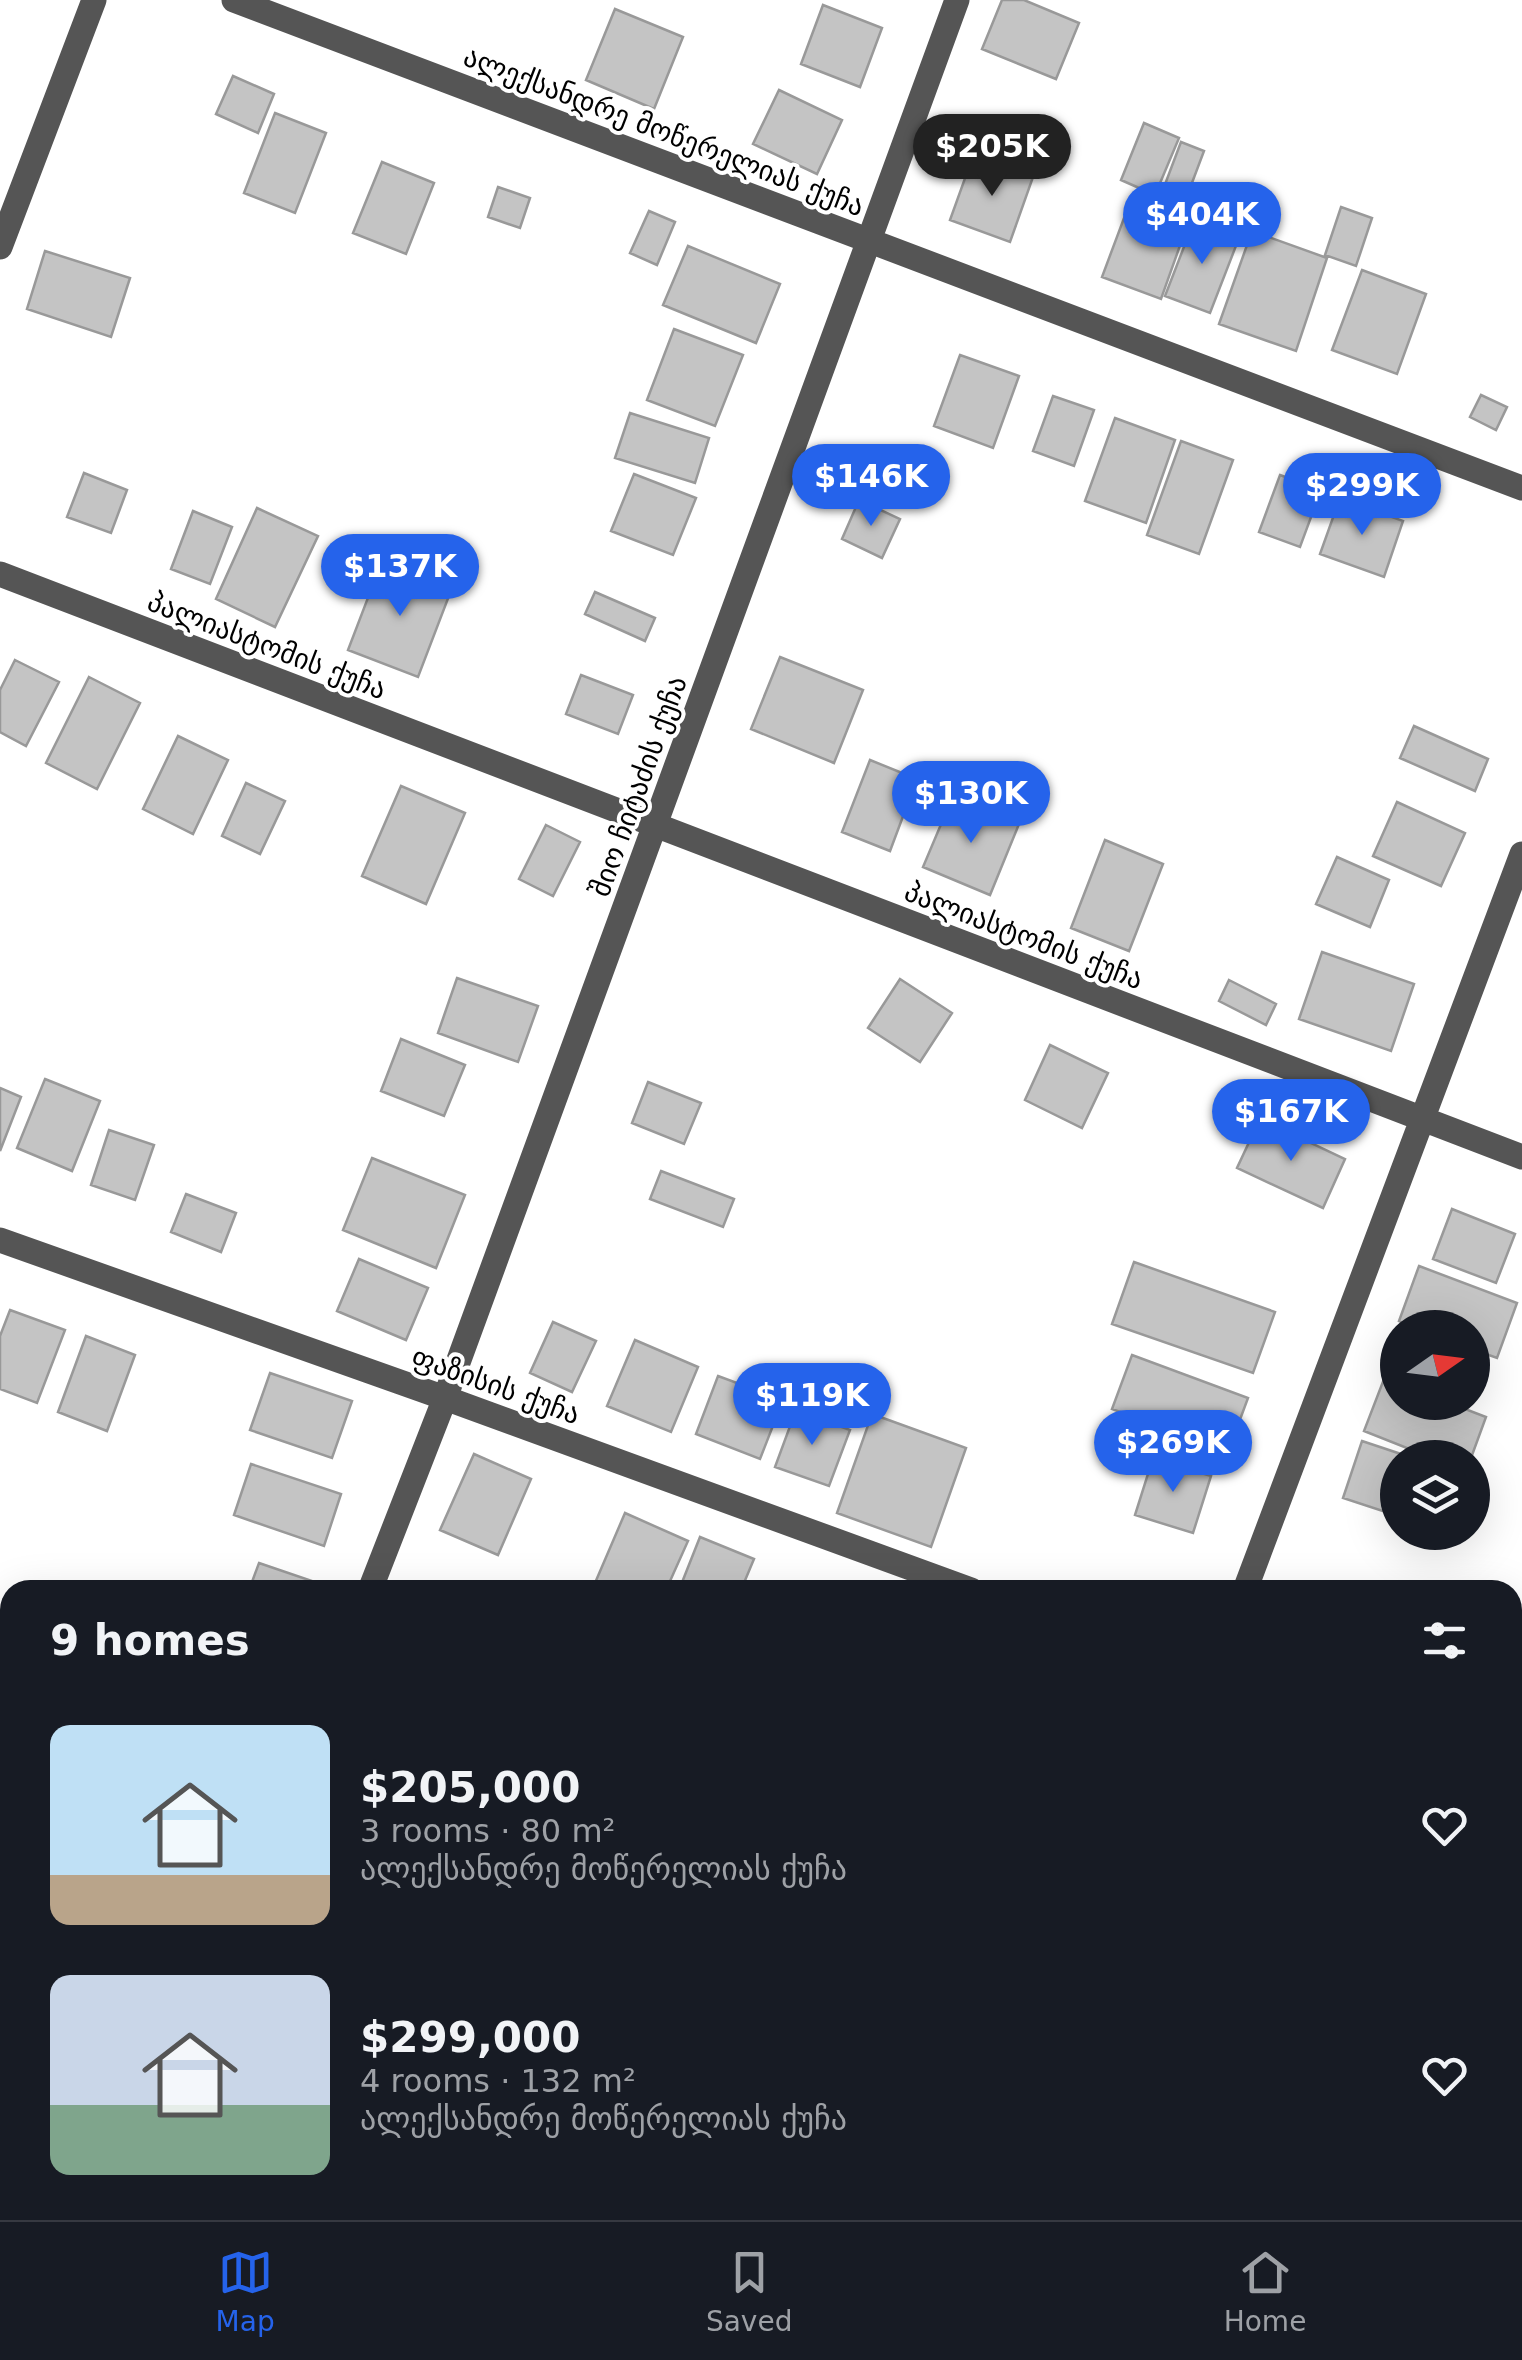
<!DOCTYPE html>
<html lang="en">
<head>
<meta charset="utf-8">
<style>
  :root { --surface:#171b24; --page:#20242c; --text:#f1f3f6; --muted:#9ea1a6; --line:#363941; --accent:#2563eb }
  body { margin:0; font-family:"DejaVu Sans","Noto Sans Georgian",sans-serif; background:var(--page); color:var(--text); height:100vh; display:flex; flex-direction:column; font-size:38px; white-space:nowrap }
  * { box-sizing:border-box; margin:0 }
  p { font-size:32px; color:var(--muted) }
  .icon { flex:none; width:55px; height:55px; fill:none; stroke:currentColor; stroke-width:2; stroke-linecap:round; stroke-linejoin:round }
  .map { position:relative; flex:1; overflow:hidden }
  .drawer { position:absolute; left:0px; top:1580px; width:1522px; height:640px; display:flex; flex-direction:column; background:var(--surface); border-radius:30px 30px 0 0; box-shadow:0 10px 40px #0002 }
  .drawer>* { flex:none }
  .needle { width:65px; rotate:76deg }
  .buttons { position:absolute; left:1380px; top:1310px; display:grid; gap:20px }
  .buttons a { display:grid; place-items:center; width:110px; height:110px; border-radius:50%; background:var(--surface); box-shadow:0 10px 40px #0002; font-size:50px }
  .price { position:absolute; translate:-50% -85px; padding:0 22px; border-radius:35px; background:var(--accent); color:#fff; font-size:32px; line-height:65px; filter:drop-shadow(0 2px 5px #0008) }
  .price::after { content:''; position:absolute; left:50%; top:60px; width:30px; height:22px; margin-left:-15px; background:inherit; clip-path:polygon(0 0,100% 0,50% 100%) }
  .price.current { background:#222; color:#fff }
  ul { padding:0; list-style:none }
  li { display:flex; align-items:center; gap:30px; height:250px; padding:0 50px }
  li span { display:grid; place-items:center; flex:none; width:280px; height:200px; border-radius:20px; color:#555 }
  li>.icon { margin-inline-start:auto }
  span .icon { width:120px; height:120px; fill:#fffc; stroke-width:1 }
  li b { font-size:42px }
  h2 { display:flex; justify-content:space-between; align-items:center; height:120px; padding:0 50px; font-size:42px }
  .tabs { display:flex; justify-content:space-around; align-items:center; height:140px; border-top:2px solid var(--line); background:var(--surface); font-size:28px; color:var(--muted) }
  .tabs a { display:grid; justify-items:center; gap:5px }
  .tabs .current { color:var(--accent) }
  .map>svg:first-child { display:block }
  .green { fill:#dcdcdc }
  .building { fill:#c4c4c4; stroke:#999; stroke-width:2.5 }
  .lines { fill:none; stroke-linecap:round; stroke-linejoin:round }
  .minor { stroke:#555; stroke-width:25 }
  .labels { text-anchor:middle; stroke-width:8; stroke-linejoin:round; paint-order:stroke }
  .street-label { font-size:28px; fill:#000; stroke:#fff }
</style>
</head>
<body>
<div class="map">
<svg width="1522" height="2220" viewBox="0 0 1522 2220">
  <rect width="100%" height="100%" fill="#fff"/>
  <!-- green -->
  <path class="green" d="M0,1909L10,1912V2210H429L426,2220H0Z"/>
  <!-- building -->
  <path class="building" d="M1002,0H1024L1079,23L1056,79L982,49Z
    M823,5L882,28L860,87L801,64Z
    M615,9L683,37L654,109L586,80Z
    M233,76L274,94L258,133L216,114Z
    M779,90L842,120L817,174L753,144Z
    M275,113L326,133L295,213L244,193Z
    M1144,123L1179,138L1155,195L1121,180Z
    M1181,142L1204,151L1184,204L1161,195Z
    M973,156L1033,177L1010,242L950,220Z
    M382,162L434,183L406,254L353,233Z
    M498,187L530,198L520,228L488,217Z
    M1130,202L1188,223L1161,299L1102,277Z
    M1341,207L1372,218L1356,266L1325,255Z
    M649,211L675,222L657,265L630,253Z
    M1194,221L1239,238L1210,313L1165,296Z
    M1252,231L1327,258L1296,351L1219,324Z
    M688,246L780,284L756,343L663,305Z
    M45,251L130,278L111,337L27,309Z
    M1362,270L1426,294L1397,374L1332,350Z
    M674,329L743,355L715,426L647,400Z
    M960,355L1019,376L993,448L934,426Z
    M1481,395L1507,407L1496,430L1470,417Z
    M1053,396L1094,410L1074,466L1033,451Z
    M630,413L709,438L695,483L615,458Z
    M1115,418L1175,440L1146,523L1085,501Z
    M1181,441L1233,460L1199,554L1147,535Z
    M84,473L127,490L111,533L67,517Z
    M634,474L696,498L673,555L611,531Z
    M1280,475L1321,490L1300,547L1259,532Z
    M1340,498L1403,521L1384,577L1320,554Z
    M859,500L900,519L882,558L842,539Z
    M257,508L318,536L275,627L216,599Z
    M193,511L232,527L210,584L171,569Z
    M382,561L452,588L418,677L348,650Z
    M595,592L655,618L645,641L585,614Z
    M780,657L863,690L834,763L751,729Z
    M15,660L59,682L26,746L0,732V690Z
    M581,675L633,695L618,734L566,714Z
    M89,677L140,703L97,789L46,763Z
    M1414,726L1488,759L1475,791L1400,758Z
    M178,736L228,760L193,834L143,809Z
    M870,760L917,779L890,851L842,832Z
    M246,783L285,801L260,854L222,836Z
    M401,786L465,813L426,904L362,876Z
    M953,796L1019,824L990,895L923,867Z
    M1397,802L1465,833L1441,886L1373,856Z
    M546,825L580,842L553,896L519,879Z
    M1105,840L1163,864L1129,951L1071,928Z
    M1337,857L1389,880L1370,927L1316,904Z
    M1322,952L1414,984L1391,1051L1299,1019Z
    M457,978L538,1006L518,1062L438,1033Z
    M900,979L952,1013L920,1062L868,1028Z
    M1229,980L1276,1004L1266,1025L1219,1001Z
    M401,1039L465,1065L444,1116L381,1091Z
    M1050,1045L1108,1073L1082,1128L1025,1100Z
    M45,1079L100,1101L72,1171L17,1148Z
    M648,1082L701,1103L684,1144L632,1123Z
    M0,1088L21,1097L0,1151Z
    M1260,1119L1345,1159L1323,1208L1237,1168Z
    M109,1130L154,1145L135,1200L91,1185Z
    M372,1158L465,1195L436,1268L343,1230Z
    M661,1171L734,1199L723,1227L650,1199Z
    M186,1194L236,1213L221,1252L171,1232Z
    M1452,1209L1515,1234L1496,1283L1433,1259Z
    M359,1259L428,1288L406,1340L337,1311Z
    M1134,1262L1275,1312L1253,1373L1112,1324Z
    M1419,1266L1517,1303L1497,1358L1472,1349V1328H1416L1399,1321Z
    M10,1310L65,1330L37,1403L0,1389V1336Z
    M553,1322L596,1341L572,1392L530,1373Z
    M86,1336L135,1355L107,1431L58,1412Z
    M635,1340L698,1367L671,1432L607,1406Z
    M1132,1355L1248,1398L1228,1452L1112,1409Z
    M270,1373L352,1401L332,1458L250,1430Z
    M718,1376L783,1400L760,1459L696,1434Z
    M1384,1379L1398,1384V1402H1447L1486,1417L1471,1458H1432L1364,1431Z
    M796,1410L850,1430L829,1486L775,1467Z
    M872,1414L966,1448L931,1547L837,1513Z
    M1362,1441L1413,1458H1398V1516L1343,1498Z
    M474,1454L531,1479L498,1555L440,1530Z
    M1153,1458L1211,1476L1193,1533L1135,1515Z
    M251,1464L341,1494L324,1546L234,1515Z
    M625,1513L688,1541L666,1590H592Z
    M700,1537L754,1559L741,1590H679Z
    M259,1563L312,1581L309,1590H249Z
    M1512,1826L1522,1831V1885L1512,1903Z
    M860,2210H950L946,2220H866L858,2216Z"/>
  <g class="lines">
    <!-- minor -->
    <path class="minor" d="M234,0L1522,488
      M0,247L94,0
      M0,574L1522,1157
      M0,1240L445,1398L971,1590
      M370,1590L445,1398L957,0
      M1245,1590L1522,854
      M1512,1786L1522,1789
      M0,1857L10,1862
      M1051,2210L1076,2220
      M1008,2220L1012,2210"/>
  </g>
  <g class="labels">
    <!-- street labels -->
    <g class="street-label">
      <text transform="translate(664 131) rotate(21)" y="10">ალექსანდრე მოწერელიას ქუჩა</text>
      <text transform="translate(267 645) rotate(21)" y="10">პალიასტომის ქუჩა</text>
      <text transform="translate(638 786) rotate(-70)" y="10">შიო ჩიტაძის ქუჩა</text>
      <text transform="translate(1024 935) rotate(21)" y="10">პალიასტომის ქუჩა</text>
      <text transform="translate(496 1385) rotate(20)" y="10">ფაზისის ქუჩა</text>
    </g>
  </g>
</svg>
<div class="buttons">
<a><svg class="needle" viewBox="-14 -14 28 28"><path d="M0-13l5 13h-10z" fill="#e53935"/><path d="M0 13l5-13h-10z" fill="#9ea1a6"/></svg></a>
<a><svg class="icon" aria-label="layers" viewBox="0 0 24 24"><path d="M12 4l9 5-9 5-9-5zM3 14l9 5 9-5"/></svg></a>
</div>
<b class="price current" style="left:992px;top:199px">$205K</b>
<b class="price" style="left:1202px;top:267px">$404K</b>
<b class="price" style="left:871px;top:529px">$146K</b>
<b class="price" style="left:1362px;top:538px">$299K</b>
<b class="price" style="left:400px;top:619px">$137K</b>
<b class="price" style="left:971px;top:846px">$130K</b>
<b class="price" style="left:1291px;top:1164px">$167K</b>
<b class="price" style="left:812px;top:1448px">$119K</b>
<b class="price" style="left:1173px;top:1495px">$269K</b>
<section class="drawer">
<h2>9 homes<svg class="icon" aria-label="filters" viewBox="0 0 24 24"><path d="M4 7h16M4 17h16"/><circle cx="9" cy="7" r="2"/><circle cx="15" cy="17" r="2"/></svg></h2>
<ul>
<li><span style="background:linear-gradient(#bfe0f5 75%,#b9a48a 0)"><svg class="icon" aria-label="home" viewBox="0 0 24 24"><path d="M3 11l9-7 9 7M6 9v11h12V9"/></svg></span><div><b>$205,000</b><p>3 rooms · 80 m²</p><p>ალექსანდრე მოწერელიას ქუჩა</p></div><svg class="icon" aria-label="heart" viewBox="0 0 24 24"><path d="M12 20l-8-8c-3-5 5-10 8-4 3-6 11-1 8 4z"/></svg></li>
<li><span style="background:linear-gradient(#c9d6e8 65%,#7fa58c 0)"><svg class="icon" aria-label="home" viewBox="0 0 24 24"><path d="M3 11l9-7 9 7M6 9v11h12V9"/></svg></span><div><b>$299,000</b><p>4 rooms · 132 m²</p><p>ალექსანდრე მოწერელიას ქუჩა</p></div><svg class="icon" aria-label="heart" viewBox="0 0 24 24"><path d="M12 20l-8-8c-3-5 5-10 8-4 3-6 11-1 8 4z"/></svg></li>
</ul>
</section>
</div>
<nav class="tabs">
<a class="current"><svg class="icon" aria-label="map" viewBox="0 0 24 24"><path d="M3 6l6-2 6 2 6-2v14l-6 2-6-2-6 2zM9 4v14M15 6v14"/></svg>Map</a>
<a><svg class="icon" aria-label="saved" viewBox="0 0 24 24"><path d="M7 4h10v16l-5-4-5 4z"/></svg>Saved</a>
<a><svg class="icon" aria-label="home" viewBox="0 0 24 24"><path d="M3 11l9-7 9 7M6 9v11h12V9"/></svg>Home</a>
</nav>
</body>
</html>
